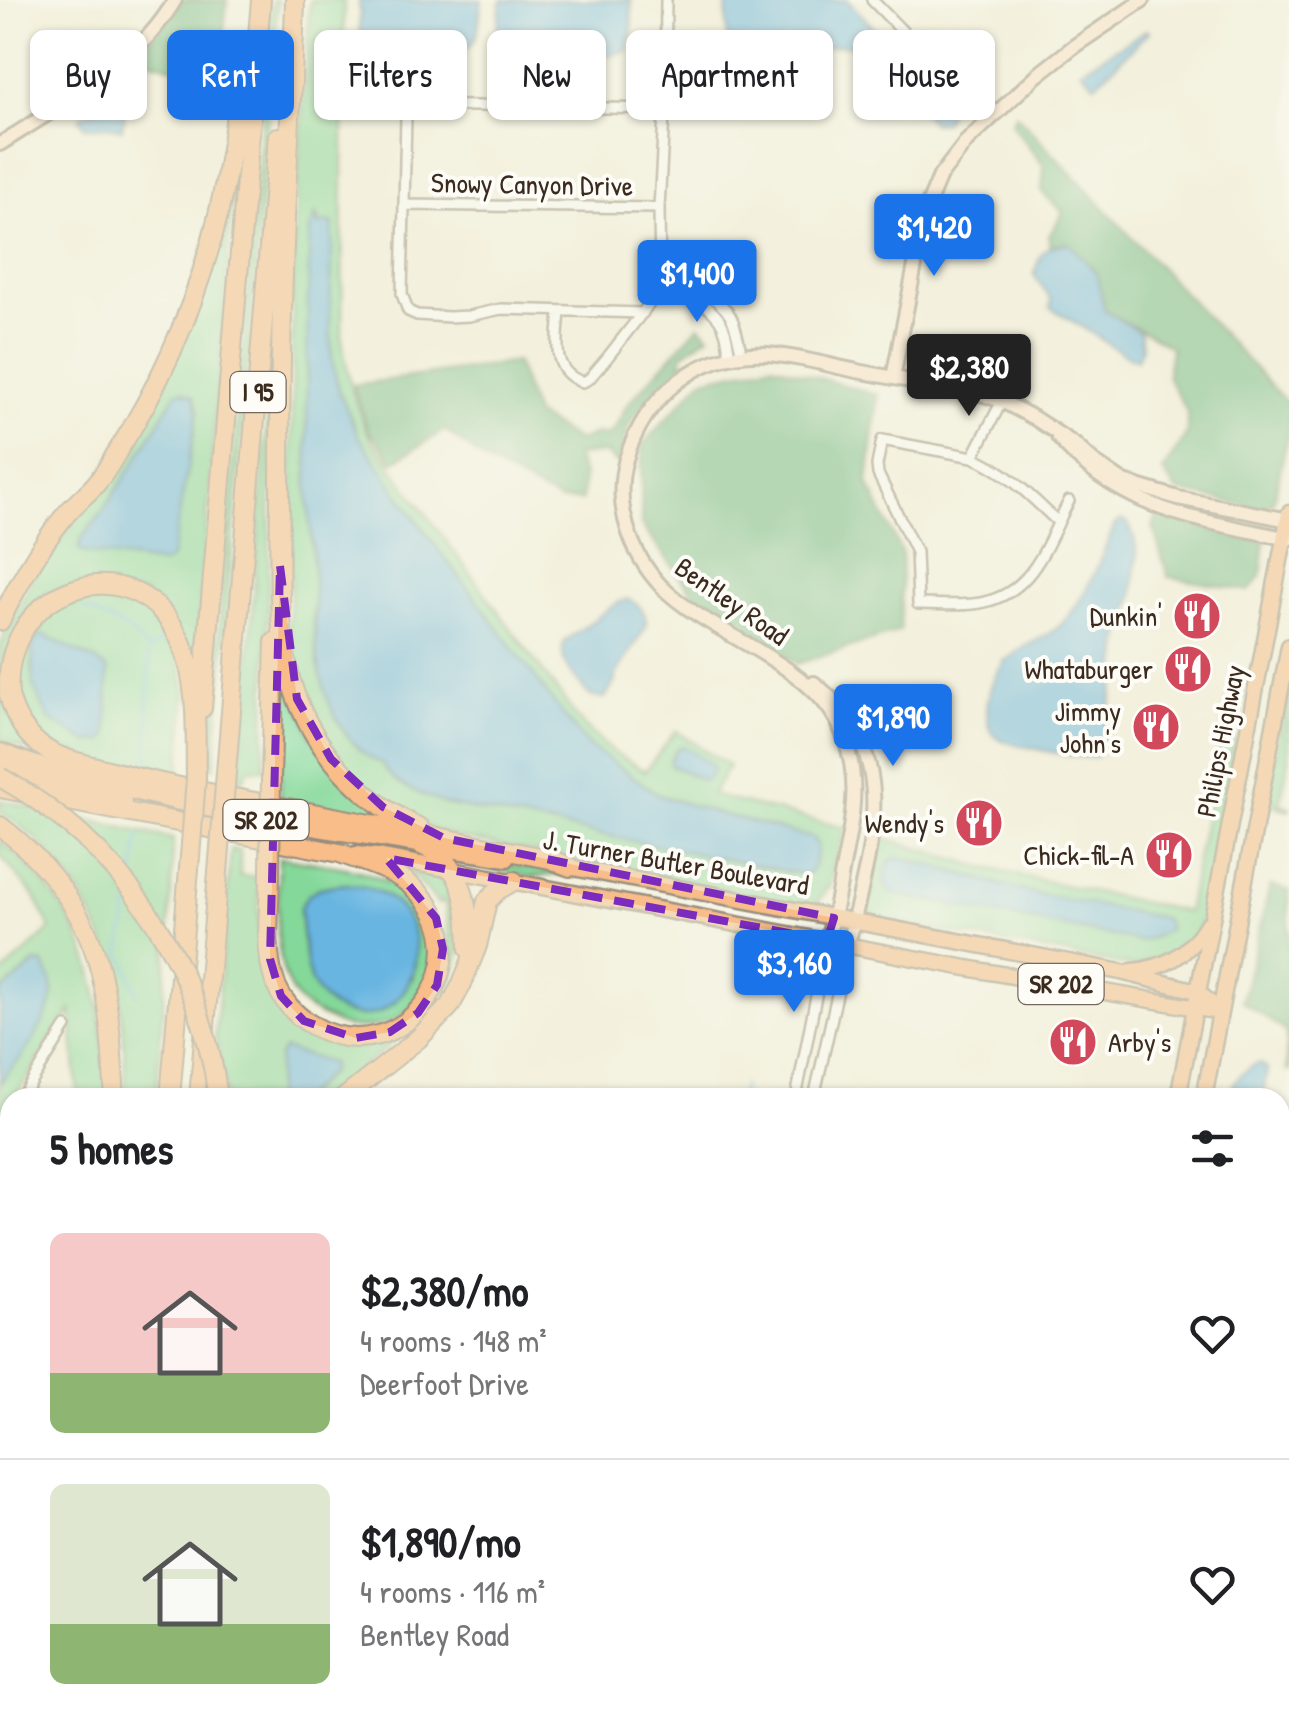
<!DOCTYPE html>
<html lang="en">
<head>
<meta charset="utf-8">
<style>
  :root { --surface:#fff; --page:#f6f6f6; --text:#202124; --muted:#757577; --line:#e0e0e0; --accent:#1a73e8 }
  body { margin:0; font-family:"Patrick Hand",sans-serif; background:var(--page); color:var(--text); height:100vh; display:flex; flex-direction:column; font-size:38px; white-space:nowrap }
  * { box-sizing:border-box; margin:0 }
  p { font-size:32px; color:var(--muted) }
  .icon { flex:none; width:55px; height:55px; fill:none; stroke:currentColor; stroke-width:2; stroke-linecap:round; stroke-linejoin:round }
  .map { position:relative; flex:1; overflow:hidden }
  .sheet { position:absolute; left:0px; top:1088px; width:1290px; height:642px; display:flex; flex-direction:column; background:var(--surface); border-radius:30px 30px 0 0; box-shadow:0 2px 8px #0004 }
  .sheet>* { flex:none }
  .banner { position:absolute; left:30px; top:30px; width:1230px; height:90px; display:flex; gap:20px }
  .price { position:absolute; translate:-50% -85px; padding:0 22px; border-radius:10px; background:var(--accent); color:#fff; font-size:32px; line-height:65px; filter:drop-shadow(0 2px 5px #0008) }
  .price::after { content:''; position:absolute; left:50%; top:60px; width:30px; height:22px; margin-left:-15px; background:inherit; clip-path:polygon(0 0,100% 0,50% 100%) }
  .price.on { background:#222; color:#fff }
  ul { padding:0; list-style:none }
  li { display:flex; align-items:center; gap:30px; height:250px; padding:0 50px }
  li+li { border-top:2px solid var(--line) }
  li span { display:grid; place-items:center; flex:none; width:280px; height:200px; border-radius:15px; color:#555 }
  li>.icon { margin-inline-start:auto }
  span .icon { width:120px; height:120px; fill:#fffc; stroke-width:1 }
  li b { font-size:42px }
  h2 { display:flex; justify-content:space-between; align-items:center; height:120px; padding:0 50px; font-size:42px }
  .chip { padding:0 35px; border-radius:15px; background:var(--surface); box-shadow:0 2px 8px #0004; font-size:35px; line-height:90px }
  .chip.on { background:var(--accent); color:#fff }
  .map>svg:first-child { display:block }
  .green { fill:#84d89a; stroke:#60815c; stroke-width:2.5; fill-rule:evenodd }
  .forest { fill:#6bb882; stroke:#537150; stroke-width:2.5 }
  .water { fill:#67b5e1; stroke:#517080; stroke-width:2.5 }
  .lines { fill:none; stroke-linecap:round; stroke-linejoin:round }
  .stream { stroke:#67b5e1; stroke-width:2.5 }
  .street-casing { stroke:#978d7e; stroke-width:14 }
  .secondary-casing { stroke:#978d7e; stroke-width:18 }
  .primary-casing { stroke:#978d7e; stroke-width:19 }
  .highway-casing { stroke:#978d7e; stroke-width:22 }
  .street { stroke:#fff; stroke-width:9 }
  .secondary { stroke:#fce5cf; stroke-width:12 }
  .primary { stroke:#f8bd88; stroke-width:14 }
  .highway { stroke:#f8bd88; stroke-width:18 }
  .highway-bridge-casing { stroke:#978d7e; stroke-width:22; stroke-linecap:butt }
  .highway-bridge { stroke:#f8bd88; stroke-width:18 }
  .marked { fill:none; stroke:#7b2cbf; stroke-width:8; stroke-dasharray:20 12; stroke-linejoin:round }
  .labels { text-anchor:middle; stroke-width:8; stroke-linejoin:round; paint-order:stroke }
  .shield { fill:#fdfcf7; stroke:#75695f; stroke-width:2.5 }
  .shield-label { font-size:25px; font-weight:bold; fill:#3b2a1e }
  .street-label { font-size:28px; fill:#3b2a1e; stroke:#fdfcf7 }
  .poi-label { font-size:28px; fill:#3b2a1e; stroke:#fdfcf7; text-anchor:end }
</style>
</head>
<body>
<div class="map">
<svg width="1289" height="1728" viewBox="0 0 1289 1728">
  <rect width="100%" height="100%" fill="#fdfcf7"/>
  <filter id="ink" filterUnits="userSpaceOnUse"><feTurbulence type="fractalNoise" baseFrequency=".01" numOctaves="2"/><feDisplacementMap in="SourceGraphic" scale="20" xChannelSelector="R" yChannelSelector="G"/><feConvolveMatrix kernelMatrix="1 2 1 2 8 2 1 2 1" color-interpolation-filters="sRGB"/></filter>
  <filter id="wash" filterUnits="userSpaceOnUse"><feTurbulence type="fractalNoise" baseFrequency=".0048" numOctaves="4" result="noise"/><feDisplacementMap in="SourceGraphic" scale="40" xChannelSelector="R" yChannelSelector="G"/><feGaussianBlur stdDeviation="2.25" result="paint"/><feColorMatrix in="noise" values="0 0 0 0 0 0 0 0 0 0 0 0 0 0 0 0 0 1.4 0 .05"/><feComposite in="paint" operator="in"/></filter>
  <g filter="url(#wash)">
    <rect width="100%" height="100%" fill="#f3f0dd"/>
    <!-- green -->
    <path class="green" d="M272,0H278L214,767H207Z
      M310,0H344L342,341C348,376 355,409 372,441L581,723L611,751L645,771L676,731L729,766L711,795L845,828C841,849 832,867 829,888L825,889L824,895L814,905L807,906L456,837L430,829L350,773L307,708L288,639L291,578L293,252ZM319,219L318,225L332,224L330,314L332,359L339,391L358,435L418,522L567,720L589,746L659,795L709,811L813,838C820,850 817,866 806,875L445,804L382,763L346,735L327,697L318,664L313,617L315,595L308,494L307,357L310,229Z
      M237,143L195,674L145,594C128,593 64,587 52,592C14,608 0,666 7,705C10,711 19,716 23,721C38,736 53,750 68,765L0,740V647L6,632L34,575L102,481L165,374Z
      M275,305L264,769H247L246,776L242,777V789L237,788L249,662Z
      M86,588L137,597L174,637L186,691L179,783L142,776L43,742L13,695L25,626ZM37,635L45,636L97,661L108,670L107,737L103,741L88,742L49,719Z
      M284,660L312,737L416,830L280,803Z
      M1232,677L1240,682L1244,689L1203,917L1199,929L1182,951L1134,967L878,919L866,908L864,901L876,836L986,868L1187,912ZM899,857L1032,893L1140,941L889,891L884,883Z
      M1289,682V759L1280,804L1289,807V811C1278,807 1270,805 1268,793Z
      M0,800L173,839L171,899L156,1097H126C124,1064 125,1030 119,996C107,926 62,849 0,812Z
      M0,840C42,874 78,920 92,973C103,1013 104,1056 107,1097H78L71,1010L15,1097L10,1098V1106L0,1122V1085L4,1074L20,1059L47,1014L52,1001L35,963L0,993V976L51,929L35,897L0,855Z
      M231,849L240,851V876L259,877C259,910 256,945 264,978C276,1023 328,1054 373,1045C386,1043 398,1037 409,1030L324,1098L304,1097L330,1072L279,1056L275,1097H227L215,1037Z
      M454,856L567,874L530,877L458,863Z
      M279,857C311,863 354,866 384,880C452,910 448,1014 371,1027C356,1029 346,1028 336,1023C314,1011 302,1011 289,986C272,951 279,895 279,857ZM380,892C412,912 421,943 412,979L349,1014C302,997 305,952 300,910Z
      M408,872L451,879C464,917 466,956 445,992L451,955L445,901L438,904L427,890Z"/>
    <!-- forest -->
    <path class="forest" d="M181,0H227L219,82L137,56Z
      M1016,114L1289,405V429L1274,500L1263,509L1176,491L1163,471L1187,434V412L1167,376L1171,348C1151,333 1127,324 1105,311L1096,273L1069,243L1050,245L1049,236L1063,212L1042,192L1044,166L1011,123Z
      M699,325L709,335L683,354L681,363L702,358L654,390L629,424L619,465L605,453L576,456L583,475L582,500L560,501L488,463L445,430L393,462L368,430L353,385L516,362L535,415L579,441L596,434L606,436L615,428L627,405Z
      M772,364L878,395L868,483L902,554L900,631L797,664L703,606L641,525L642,445L703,379Z
      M1157,516L1265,541L1261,576L1249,591L1168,577L1153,527Z
      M1270,886L1289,890V1071L1287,1070L1286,1032L1242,1001Z
      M1289,1290V1412L1280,1409V1294Z
      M0,1326L10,1329V1536L0,1531Z"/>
    <!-- water -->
    <path class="water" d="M359,0H482C479,12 480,37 470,46C461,54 381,52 368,47L360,32Z
      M501,0H631L632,30L628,50L612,55L525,54L506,52L498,47L496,42Z
      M726,0H847L897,51L902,60L918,70L950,109L944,122L933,123C916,106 865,47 844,45C821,43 763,72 739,81L734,80L728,69Z
      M1146,30L1149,32L1098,82L1094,84L1081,70Z
      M129,89L122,129L109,126L85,127L80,119L81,116L99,108Z
      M316,215L318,225L327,222L333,224L330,314L332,359L339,391L358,435L418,522L567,720L589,746L659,795L709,811L813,838L818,846L813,869L806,875L445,804C424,795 392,786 382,763C355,755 335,720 326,694C311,650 316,604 313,558C312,535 308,512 308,490C306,403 307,316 310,229Z
      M1069,243L1096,273L1105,311L1140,332L1142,347L1137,360L1126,355L1050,307L1051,299L1034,275C1042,250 1041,246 1069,243Z
      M182,391L194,396L198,411L171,559L163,564L82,552L79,550C79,536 91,528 98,518C127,477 152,434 177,392Z
      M1122,520L1128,523L1134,537L1137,555L1133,596L1121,635L1114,689L1102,752C1095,756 1096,757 1088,757C1073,757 1007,745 996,737C979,723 989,678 1003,665V661C1012,658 1015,652 1022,648C1034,641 1046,637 1057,628C1083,607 1103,555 1115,524Z
      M628,599C640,605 648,613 646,627L615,676V681L605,698L593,697L588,694C576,678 556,661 565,641L617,603Z
      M37,635L45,636L97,661L108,670L107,736L104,741L88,742L49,719L33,686L32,646Z
      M683,746L712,765L713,769L710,777L704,781L670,765V760L677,748Z
      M899,857L1032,893L1159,917L1165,919L1169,929L1154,937L1140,941L894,894C880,885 884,873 890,860Z
      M345,884C460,893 418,1042 341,1011C327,1005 316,993 310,979C303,958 303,932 300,910C307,887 324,886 345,884Z
      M36,963L44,964C48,973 54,984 53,995C51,1012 31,1045 20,1059C12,1069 5,1073 0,1085V993Z
      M284,1049L332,1063L330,1072L304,1097H275L279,1056Z
      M1256,1064H1261L1267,1069L1263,1097H1229C1232,1080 1242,1073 1256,1064Z
      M792,1720H906L927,1728H789Z"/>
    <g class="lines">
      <!-- stream -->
      <path class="stream" d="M83,608L127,629L149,650L148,768
        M150,649L162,641
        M133,879L139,835
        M129,902L120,956L125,959L137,994
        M740,1098L743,1085"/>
    </g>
  </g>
  <g filter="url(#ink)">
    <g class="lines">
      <!-- street casing -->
      <g class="street-casing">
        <path id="street" d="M872,0L989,120
          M404,205L659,208
          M662,280C686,284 718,294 731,317C737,329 739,343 742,356
          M660,290C681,291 706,301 719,319C727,330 728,345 730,358
          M560,312C558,340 550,372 583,382L589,379L607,358L660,290L659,208L665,97L666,0
          M643,313L501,309L469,316L449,317L417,315L408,311L402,294L406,116L411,108L417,105L664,109
          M973,457L1002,401
          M1058,522C1031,497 1007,471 973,457L882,440L877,465L878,474L916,552L918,604C936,604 955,606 973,604C1032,598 1045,547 1069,501
          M22,1098L66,1027
          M796,1098L827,940
          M814,1098L848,945
          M0,1132L10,1116
          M0,1308L10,1309
          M0,1629L10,1631
          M0,1652L10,1654
          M40,1728L42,1720
          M60,1728L63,1720"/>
      </g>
      <!-- secondary casing -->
      <g class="secondary-casing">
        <path id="secondary" d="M0,144C63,103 136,67 175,0
          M893,378L926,209L940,176L967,141L1035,77L1073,47L1143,0
          M1058,437C1119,511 1200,520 1289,539
          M814,683C905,756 870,848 848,945
          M827,940C834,916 839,891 843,866C853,815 862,775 839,725C809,661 709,635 661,586C630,553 613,503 626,459C645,397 698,350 767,354C797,356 827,365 857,371C899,379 941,387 984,395L1002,401L1034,418L1074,444L1094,462L1124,482L1178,498L1289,520"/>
      </g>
      <!-- primary casing -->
      <g class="primary-casing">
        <path id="primary" d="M0,751C163,812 336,831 507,859
          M356,854L377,856L490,877L961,967L1220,1012
          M563,866L1121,972L1197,991L1220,1012
          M1132,971C1166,968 1189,954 1207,924
          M1178,1098L1289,513
          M1204,1098L1289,646
          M1058,1728L1059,1720
          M1083,1728L1084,1720"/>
      </g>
      <!-- highway casing -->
      <g class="highway-casing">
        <path id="highway" d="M295,0C293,81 287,162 284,244C281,325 280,406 280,488C280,546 275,629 292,685C312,749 360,800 420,828
          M0,621C18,585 37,550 63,518C72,506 85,496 95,485C103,476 110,464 116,454C159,387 191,315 212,239C229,176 237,109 246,44
          M202,708L261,0
          M0,762L51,781L122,802
          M271,776L275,642
          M196,778C195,734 199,685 182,644C138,539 0,585 9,695C14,717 27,738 47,750C63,760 85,764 104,769C151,782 197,791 245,800C347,819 448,839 550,859L570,867
          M225,785L278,137
          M0,788L340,853C363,862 390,869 409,884C493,950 405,1079 312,1025C294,1015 280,998 274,979C264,949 270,904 270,872
          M0,826C51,865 91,919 103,983C111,1020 112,1059 115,1098
          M421,845C466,864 468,906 469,949
          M170,1098L191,844
          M199,1098L220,848
          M344,1098L418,1039L450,1006L461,986L477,946L487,901L498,890L514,881
          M117,1728L118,1720
          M147,1728L148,1720
          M168,1728L169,1720"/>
      </g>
      <!-- street -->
      <use href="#street" class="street"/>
      <!-- secondary -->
      <use href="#secondary" class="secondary"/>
      <!-- primary -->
      <use href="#primary" class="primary"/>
      <!-- highway -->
      <use href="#highway" class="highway"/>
      <!-- highway-bridge casing -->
      <g class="highway-bridge-casing">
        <path id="highway-bridge" d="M0,777C119,844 201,961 218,1098
          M191,844L196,778
          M220,848L225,785
          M270,872L271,776"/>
      </g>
      <!-- highway-bridge -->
      <use href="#highway-bridge" class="highway-bridge"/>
    </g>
  </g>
  <!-- marked area -->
  <path d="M0 0H1289V1728H0ZM280,566L297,699L331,759L383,807L444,838L834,918L827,940L386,858L436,918L443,949L437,985L418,1013L390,1032L356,1038L304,1021L281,996L270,959Z" fill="#f3f0dd" fill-opacity=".55" fill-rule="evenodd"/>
  <path class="marked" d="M280,566L297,699L331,759L383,807L444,838L834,918L827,940L386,858L436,918L443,949L437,985L418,1013L390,1032L356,1038L304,1021L281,996L270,959Z"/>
  <!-- icons -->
  <defs>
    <g id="restaurant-disc" transform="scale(2.5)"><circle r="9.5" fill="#d1495b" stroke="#fdfcf7"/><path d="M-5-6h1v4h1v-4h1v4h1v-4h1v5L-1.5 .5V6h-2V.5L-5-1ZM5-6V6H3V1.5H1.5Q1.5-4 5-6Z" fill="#fff"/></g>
  </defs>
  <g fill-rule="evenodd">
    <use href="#restaurant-disc" x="1197" y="616"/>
    <use href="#restaurant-disc" x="1188" y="669"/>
    <use href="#restaurant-disc" x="1156" y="727"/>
    <use href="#restaurant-disc" x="979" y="823"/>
    <use href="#restaurant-disc" x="1169" y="855"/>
    <use href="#restaurant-disc" x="1073" y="1042"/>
  </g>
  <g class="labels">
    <!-- shield labels -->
    <g class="shield">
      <rect x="230.5" y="372" width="55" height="40" rx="8"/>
      <rect x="223.5" y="800" width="85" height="40" rx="8"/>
      <rect x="1018.5" y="964" width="85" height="40" rx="8"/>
    </g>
    <g class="shield-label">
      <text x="258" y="401">I 95</text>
      <text x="266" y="829">SR 202</text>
      <text x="1061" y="993">SR 202</text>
    </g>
    <!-- street labels -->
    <g class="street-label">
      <text transform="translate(532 184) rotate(1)" y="10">Snowy Canyon Drive</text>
      <text transform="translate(732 601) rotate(35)" y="10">Bentley Road</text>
      <text transform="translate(1220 741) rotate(-79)" y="10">Philips Highway</text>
      <text transform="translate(676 862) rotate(10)" y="10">J. Turner Butler Boulevard</text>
    </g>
    <!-- poi labels -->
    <g class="poi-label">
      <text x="1162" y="626">Dunkin'</text>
      <text x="1153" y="679">Whataburger</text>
      <text x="1121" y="721">Jimmy<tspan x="1121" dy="32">John's</tspan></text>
      <text x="944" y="833">Wendy's</text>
      <text x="1134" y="865">Chick-fil-A</text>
      <text x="1108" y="1052" text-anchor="start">Arby's</text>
    </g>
  </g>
</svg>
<b class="price" style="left:934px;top:279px">$1,420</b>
<b class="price" style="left:697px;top:325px">$1,400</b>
<b class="price on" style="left:969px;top:419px">$2,380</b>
<b class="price" style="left:893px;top:769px">$1,890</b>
<b class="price" style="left:794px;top:1015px">$3,160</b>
<div class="banner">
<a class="chip">Buy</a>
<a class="chip on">Rent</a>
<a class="chip">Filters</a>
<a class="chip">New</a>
<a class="chip">Apartment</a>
<a class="chip">House</a>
</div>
<section class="sheet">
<h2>5 homes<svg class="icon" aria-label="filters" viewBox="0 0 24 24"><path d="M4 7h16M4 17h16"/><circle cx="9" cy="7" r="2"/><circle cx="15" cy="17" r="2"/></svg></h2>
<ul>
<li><span style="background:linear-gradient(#f6c9c9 70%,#8fb573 0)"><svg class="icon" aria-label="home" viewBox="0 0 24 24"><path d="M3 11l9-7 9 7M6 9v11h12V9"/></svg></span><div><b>$2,380/mo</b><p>4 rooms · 148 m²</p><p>Deerfoot Drive</p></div><svg class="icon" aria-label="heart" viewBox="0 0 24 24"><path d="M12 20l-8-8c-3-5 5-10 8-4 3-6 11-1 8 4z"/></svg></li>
<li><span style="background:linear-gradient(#dfe7d0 70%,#8fb573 0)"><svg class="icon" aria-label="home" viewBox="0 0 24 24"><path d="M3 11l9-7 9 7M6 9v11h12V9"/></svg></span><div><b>$1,890/mo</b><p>4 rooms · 116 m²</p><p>Bentley Road</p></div><svg class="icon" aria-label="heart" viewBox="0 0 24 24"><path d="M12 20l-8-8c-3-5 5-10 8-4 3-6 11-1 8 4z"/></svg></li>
</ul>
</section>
</div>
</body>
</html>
